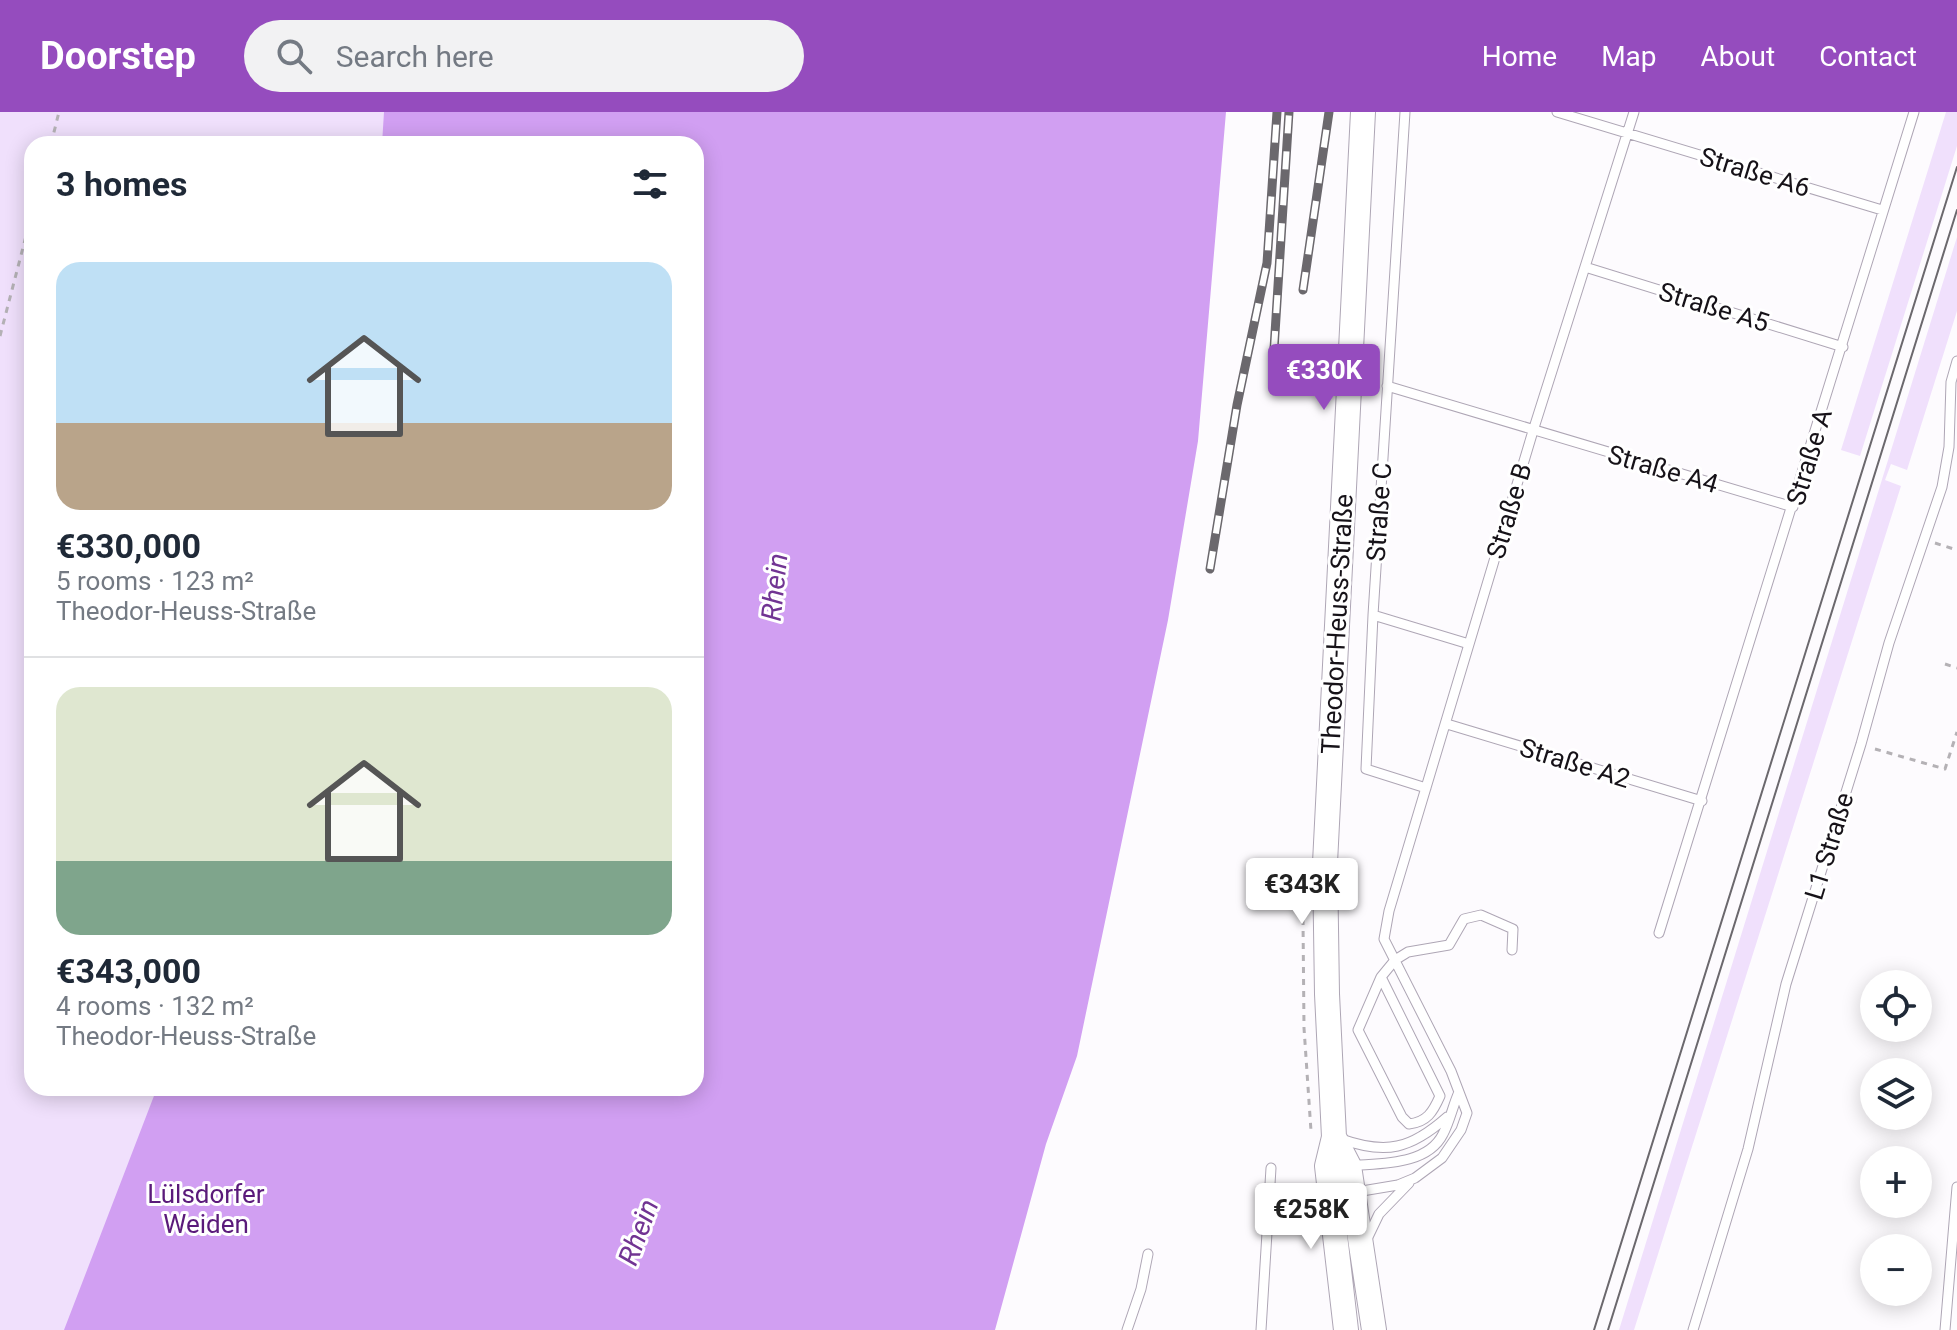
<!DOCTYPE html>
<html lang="en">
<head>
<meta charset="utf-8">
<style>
  :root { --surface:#fff; --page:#f2f2f3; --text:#1f2937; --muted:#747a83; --line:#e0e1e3; --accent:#954cbe }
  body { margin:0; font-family:Roboto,sans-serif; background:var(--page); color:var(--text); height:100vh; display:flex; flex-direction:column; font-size:30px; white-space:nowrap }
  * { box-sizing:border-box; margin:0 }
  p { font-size:26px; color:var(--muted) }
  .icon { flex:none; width:44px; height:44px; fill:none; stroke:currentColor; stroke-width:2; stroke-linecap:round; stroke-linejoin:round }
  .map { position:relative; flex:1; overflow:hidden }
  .details { position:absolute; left:24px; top:24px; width:680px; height:960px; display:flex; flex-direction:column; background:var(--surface); border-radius:24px; box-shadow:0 4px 20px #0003 }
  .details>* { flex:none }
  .buttons { position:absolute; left:1860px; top:858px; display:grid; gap:16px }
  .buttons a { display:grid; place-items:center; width:72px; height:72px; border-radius:50%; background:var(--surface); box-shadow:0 4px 20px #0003; font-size:40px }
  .price { position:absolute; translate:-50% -68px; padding:0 18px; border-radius:8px; background:#fff; color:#222; font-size:26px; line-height:52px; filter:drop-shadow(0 2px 4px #0008) }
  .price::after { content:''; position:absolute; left:50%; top:48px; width:24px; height:18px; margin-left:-12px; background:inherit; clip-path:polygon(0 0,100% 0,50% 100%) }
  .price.active { background:var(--accent); color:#fff }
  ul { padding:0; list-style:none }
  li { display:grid; align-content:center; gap:16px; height:424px; padding:0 32px }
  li+li { border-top:2px solid var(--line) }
  li span { display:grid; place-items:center; height:248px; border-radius:24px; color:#555 }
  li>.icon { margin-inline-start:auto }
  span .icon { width:144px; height:144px; fill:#fffc; stroke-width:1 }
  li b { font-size:34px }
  h2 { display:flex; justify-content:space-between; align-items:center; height:96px; padding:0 32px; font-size:34px }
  header { display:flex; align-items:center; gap:48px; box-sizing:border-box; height:112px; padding:0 40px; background:var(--accent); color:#fff }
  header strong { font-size:38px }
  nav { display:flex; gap:44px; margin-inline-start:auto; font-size:28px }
  .search { width:560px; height:72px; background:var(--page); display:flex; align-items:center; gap:20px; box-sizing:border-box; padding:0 28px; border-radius:44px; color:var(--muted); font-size:30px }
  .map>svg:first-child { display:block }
  .green { fill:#f0e0fc }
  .water { fill:#d19ff2 }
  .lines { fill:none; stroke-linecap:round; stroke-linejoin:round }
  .service-casing { stroke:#aea6b5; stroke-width:11 }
  .secondary-casing { stroke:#aea6b5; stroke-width:26 }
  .path { stroke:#b4b1b5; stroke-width:3; stroke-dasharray:6 6; stroke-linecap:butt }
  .service { stroke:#fff; stroke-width:9 }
  .secondary { stroke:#fff; stroke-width:24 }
  .tram { stroke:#6b686d; stroke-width:2 }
  .rail-casing { stroke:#6b686d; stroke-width:9 }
  .rail { stroke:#fff; stroke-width:6; stroke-dasharray:18; stroke-linecap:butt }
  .labels { text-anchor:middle; stroke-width:6; stroke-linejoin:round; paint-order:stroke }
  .street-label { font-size:26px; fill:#161218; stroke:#fff }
  .park-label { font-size:26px; fill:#5a1a7a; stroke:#fff }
  .water-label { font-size:28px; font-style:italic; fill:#713493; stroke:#fff }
</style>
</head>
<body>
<header>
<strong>Doorstep</strong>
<div class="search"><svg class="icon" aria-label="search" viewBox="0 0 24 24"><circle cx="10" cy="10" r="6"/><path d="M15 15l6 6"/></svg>Search here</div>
<nav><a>Home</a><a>Map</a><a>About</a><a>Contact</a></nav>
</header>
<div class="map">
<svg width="1957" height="1218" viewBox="0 0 1957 1218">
  <rect width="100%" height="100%" fill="#fdfbfe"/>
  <!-- green -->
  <path class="green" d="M0,0H769L696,32H32V976H517L405,1218H0Z
    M1946,0H1957V34L1860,344L1841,338Z
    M1957,125V199L1907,358L1891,352L1885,368L1901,374L1634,1218H1619Z"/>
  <!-- water -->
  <path class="water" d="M384,0H1226L1198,329L1168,508L1077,944L1046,1032L995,1218H64L157,976H696V32H382Z"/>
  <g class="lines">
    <!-- service casing -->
    <g class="service-casing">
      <path id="service" d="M1405,0L1373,503L1366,657L1426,676
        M1557,0L1882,98
        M1585,155L1843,235
        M1387,274L1793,395
        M1373,503L1469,532
        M1447,612L1702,689
        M1659,821L1914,0
        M1381,865L1358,918L1402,1005L1409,1012C1427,1010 1433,1000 1440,984L1381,865L1395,848L1408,840L1449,833L1464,807L1481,803L1513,817L1512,838
        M1341,1027C1386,1043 1411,1037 1447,1005
        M1350,1054C1379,1051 1427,1054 1443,1022C1450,1009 1453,993 1459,980
        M1356,1080L1398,1073L1415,1066L1442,1046L1461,1018L1467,1001L1451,959L1384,827L1389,799L1533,319L1634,0
        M1366,1129L1379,1102L1409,1071
        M1127,1218L1141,1177L1148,1142
        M1261,1218L1271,1056
        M1693,1218L1748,1037L1786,872L1861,632L1889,531L1942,375L1949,335L1951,270L1957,249
        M1945,1218L1957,1075"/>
    </g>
    <!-- secondary casing -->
    <g class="secondary-casing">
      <path id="secondary" d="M1334,1025L1349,1054L1374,1218
        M1346,1218L1327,1054L1334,1025L1327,882L1325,751L1363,0"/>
    </g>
    <!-- path -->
    <path class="path" d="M51,32L59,0
      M0,224L32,101
      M1935,431L1957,438
      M1945,552L1957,556
      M1875,637L1945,657L1957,620
      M1303,807L1304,916L1311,1019"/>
    <!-- service -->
    <use href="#service" class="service"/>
    <!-- secondary -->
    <use href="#secondary" class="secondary"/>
    <!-- tram -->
    <path class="tram" d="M1594,1218L1957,55
      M1608,1218L1957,98"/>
    <!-- rail casing -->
    <g class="rail-casing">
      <path id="rail" d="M1303,178L1329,0
        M1274,237L1289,0
        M1210,457L1237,293L1267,151L1277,0"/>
    </g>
    <!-- rail -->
    <use href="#rail" class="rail"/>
  </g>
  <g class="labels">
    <!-- street labels -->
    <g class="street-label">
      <text transform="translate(1755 60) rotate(17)" y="9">Straße A6</text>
      <text transform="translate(1714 195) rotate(17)" y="9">Straße A5</text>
      <text transform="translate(1809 345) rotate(-73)" y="9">Straße A</text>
      <text transform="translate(1663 357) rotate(16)" y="9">Straße A4</text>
      <text transform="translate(1509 399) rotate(-73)" y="9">Straße B</text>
      <text transform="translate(1379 400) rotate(-86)" y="9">Straße C</text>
      <text transform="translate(1337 512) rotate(-87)" y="9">Theodor-Heuss-Straße</text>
      <text transform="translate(1575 651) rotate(17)" y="9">Straße A2</text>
      <text transform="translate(1829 734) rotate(-73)" y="9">L1 Straße</text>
    </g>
    <!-- park labels -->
    <g class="park-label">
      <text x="206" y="1091">Lülsdorfer<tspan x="206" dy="30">Weiden</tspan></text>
    </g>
    <!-- water labels -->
    <g class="water-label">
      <text transform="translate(774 475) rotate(-84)" y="10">Rhein</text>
      <text transform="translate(638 1120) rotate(-70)" y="10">Rhein</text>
    </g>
  </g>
</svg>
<div class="buttons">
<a><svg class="icon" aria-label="locate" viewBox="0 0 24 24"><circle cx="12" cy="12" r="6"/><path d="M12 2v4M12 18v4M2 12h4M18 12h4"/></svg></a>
<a><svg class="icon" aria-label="layers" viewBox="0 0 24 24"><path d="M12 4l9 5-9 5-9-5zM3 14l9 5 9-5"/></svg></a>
<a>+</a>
<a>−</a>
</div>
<b class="price active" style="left:1324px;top:300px">€330K</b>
<b class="price" style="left:1302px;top:814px">€343K</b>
<b class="price" style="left:1311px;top:1139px">€258K</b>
<section class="details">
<h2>3 homes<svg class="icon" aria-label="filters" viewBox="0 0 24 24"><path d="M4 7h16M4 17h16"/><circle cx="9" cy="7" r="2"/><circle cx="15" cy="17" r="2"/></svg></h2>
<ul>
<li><span style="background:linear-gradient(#bfe0f5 65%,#b9a48a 0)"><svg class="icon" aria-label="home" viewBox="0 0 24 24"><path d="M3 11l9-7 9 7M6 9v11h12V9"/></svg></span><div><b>€330,000</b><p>5 rooms · 123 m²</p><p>Theodor-Heuss-Straße</p></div></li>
<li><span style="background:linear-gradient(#dfe7d0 70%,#7fa58c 0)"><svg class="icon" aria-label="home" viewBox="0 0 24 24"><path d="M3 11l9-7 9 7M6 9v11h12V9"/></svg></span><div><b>€343,000</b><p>4 rooms · 132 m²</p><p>Theodor-Heuss-Straße</p></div></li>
</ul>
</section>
</div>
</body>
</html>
